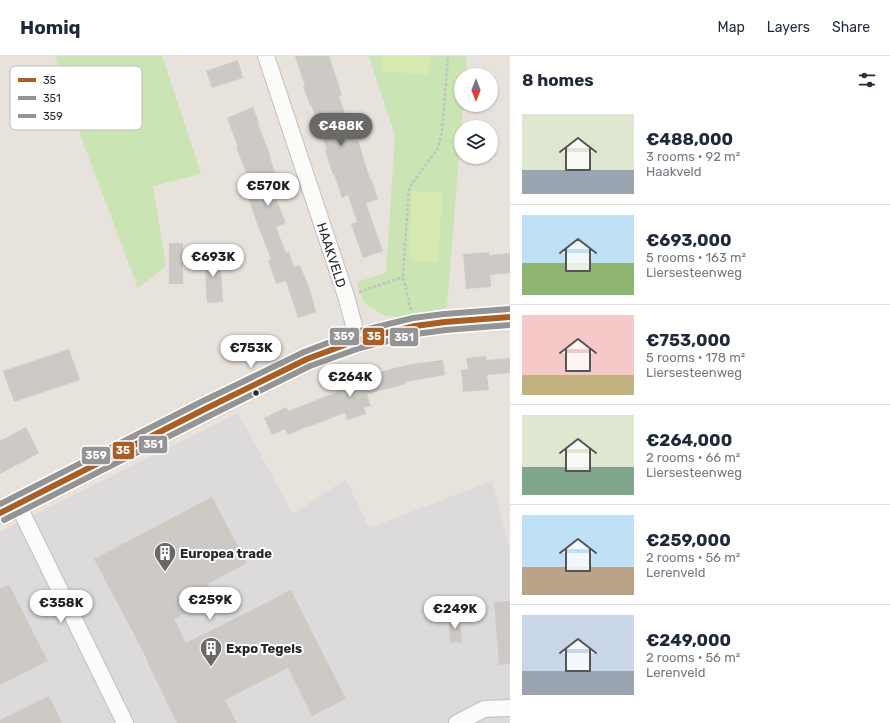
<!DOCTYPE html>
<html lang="en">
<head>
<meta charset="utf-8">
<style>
  :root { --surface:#fff; --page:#f2f2f3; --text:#1f2937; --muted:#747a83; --line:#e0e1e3; --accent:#6b6967 }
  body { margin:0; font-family:Rubik,sans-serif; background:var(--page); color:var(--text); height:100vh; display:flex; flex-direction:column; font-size:15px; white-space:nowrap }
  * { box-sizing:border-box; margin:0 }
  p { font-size:13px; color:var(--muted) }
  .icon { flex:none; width:22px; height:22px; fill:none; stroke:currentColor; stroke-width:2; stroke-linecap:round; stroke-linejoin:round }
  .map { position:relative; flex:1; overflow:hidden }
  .details { display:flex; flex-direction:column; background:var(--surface); width:380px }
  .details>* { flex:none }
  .needle { width:26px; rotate:180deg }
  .tools { position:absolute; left:454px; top:12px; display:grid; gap:8px }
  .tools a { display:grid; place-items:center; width:44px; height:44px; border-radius:50%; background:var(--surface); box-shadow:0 1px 3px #0004; font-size:20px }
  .price { position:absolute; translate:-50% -34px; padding:0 9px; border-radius:14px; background:#fff; color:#222; font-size:13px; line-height:26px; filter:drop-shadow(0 1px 2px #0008) }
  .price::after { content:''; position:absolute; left:50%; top:24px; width:12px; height:9px; margin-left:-6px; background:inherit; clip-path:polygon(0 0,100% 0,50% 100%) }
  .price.on { background:var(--accent); color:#fff }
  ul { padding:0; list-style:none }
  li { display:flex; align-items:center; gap:12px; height:100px; padding:0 12px }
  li+li { border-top:1px solid var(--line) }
  li span { display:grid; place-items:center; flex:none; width:112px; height:80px; border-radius:0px; color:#555 }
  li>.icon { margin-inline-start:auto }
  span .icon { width:48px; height:48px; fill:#fffc; stroke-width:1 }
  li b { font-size:17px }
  h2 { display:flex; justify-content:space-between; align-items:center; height:48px; padding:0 12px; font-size:17px }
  header { display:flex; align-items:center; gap:24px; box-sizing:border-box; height:56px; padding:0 20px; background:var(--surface); border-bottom:1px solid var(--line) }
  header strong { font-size:19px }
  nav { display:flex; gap:22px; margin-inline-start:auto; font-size:14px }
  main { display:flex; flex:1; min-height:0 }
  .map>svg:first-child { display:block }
  .industrial { fill:#dddadc }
  .green { fill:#cae4b3 }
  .pitch { fill:#d6e9b0 }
  .building { fill:#cdcac6 }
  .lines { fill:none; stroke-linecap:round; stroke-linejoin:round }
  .minor-casing { stroke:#c0bebe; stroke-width:18 }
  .tertiary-casing { stroke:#c0bebe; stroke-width:22 }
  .path { stroke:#c3c2c1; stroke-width:2.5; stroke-dasharray:3 2; stroke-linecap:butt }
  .minor { stroke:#fbfbfa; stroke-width:16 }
  .tertiary { stroke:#fbfbfa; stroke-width:20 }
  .bus-1-casing { stroke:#fff; stroke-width:9 }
  .bus-2-casing { stroke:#fff; stroke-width:9 }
  .bus-3-casing { stroke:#fff; stroke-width:9 }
  .bus-1 { stroke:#a85e24; stroke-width:6 }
  .bus-2 { stroke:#949494; stroke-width:6 }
  .bus-3 { stroke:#949494; stroke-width:6 }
  .bus-dot { fill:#282828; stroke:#fff; stroke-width:1.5 }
  .labels { text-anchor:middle; stroke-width:4; stroke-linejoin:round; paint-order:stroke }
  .street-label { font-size:13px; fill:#282828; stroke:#fff }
  .poi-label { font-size:13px; font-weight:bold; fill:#282828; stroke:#fff; text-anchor:start }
  .key { fill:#fff; stroke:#bebebe; stroke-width:1 }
  .key-label { font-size:11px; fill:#282828 }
  .line-badge { stroke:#fff; stroke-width:1.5 }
  .badge-label { font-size:11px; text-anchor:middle; font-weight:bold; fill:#fff }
</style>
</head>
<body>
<header>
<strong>Homiq</strong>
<nav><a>Map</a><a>Layers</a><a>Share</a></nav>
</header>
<main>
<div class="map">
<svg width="510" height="667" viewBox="0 0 510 667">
  <rect width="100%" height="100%" fill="#e7e2dc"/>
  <!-- industrial -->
  <path class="industrial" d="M238,357L293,458L346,423L369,472L492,425L510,493V667H0V476Z"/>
  <!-- green -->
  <path class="green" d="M55,0H162L201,118L153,130L166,210L138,232L84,89Z
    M369,0H467L466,19H461V49H463L447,252L397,261L384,259L368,250L363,245L357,226L386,217L395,80Z"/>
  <!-- pitch -->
  <path class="pitch" d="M382,0H430L428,19L381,15Z
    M412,135L442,137L438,206L409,205Z"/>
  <!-- building -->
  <path class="building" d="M295,0H329L342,39L339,40L355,85L358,84L370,123L371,122L378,143L366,147L383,195L363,202L351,168L357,166L348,139L342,142L334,118L333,119L325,94H327L311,49L310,50L303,30H305Z
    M238,4L243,22L212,32L206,15Z
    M253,51L259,67L258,68L271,101L270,102L282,136L274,138L286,167L276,171L286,197L289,196L294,211L300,209L310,234L316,256L298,262L286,225L276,228L268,204L271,203L256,165L244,129L250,127L236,91H238L227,62Z
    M169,187H183V228H169Z
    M489,196V199L510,197V217L490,219L491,231L466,233L463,198Z
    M204,197H220L223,246L207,247Z
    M69,293L80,324L14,346L3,315Z
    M486,300V304L510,302V317L487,319L489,334L463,336L461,314L468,313L466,302Z
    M443,304L445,319L405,326L406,328L367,338L371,350L364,352L366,358L347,364L345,357L308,371V370L288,379L285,373L272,379L264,362L286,351L288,355L337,336L335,331L347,327L348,330L376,320L375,317L411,308Z
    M26,371L39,397L0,418V385Z
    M212,441L247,507L208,528L215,541L174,563L186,587L291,534L346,643L312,660L288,612L225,644L237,667H177L147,606L148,605L94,503Z
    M9,529L48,605L0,629V533Z
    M510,545V608L499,609L494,546Z
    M460,561L462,586L450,587L448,562Z
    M49,640L62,667H0V664Z"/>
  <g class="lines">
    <!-- minor casing -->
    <g class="minor-casing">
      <path id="minor" d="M266,0L346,240L358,284
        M18,447L22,457L125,667
        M457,667L484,653L510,652"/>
    </g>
    <!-- tertiary casing -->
    <g class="tertiary-casing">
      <path id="tertiary" d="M0,457L205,353L307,303L358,284L415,270L445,266L510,261"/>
    </g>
    <!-- path -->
    <path class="path" d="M359,236L403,221
      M411,254L403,221L409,132L438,92L442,76L448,0"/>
    <!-- minor -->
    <use href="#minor" class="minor"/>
    <!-- tertiary -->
    <use href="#tertiary" class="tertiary"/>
    <!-- bus-1 casing -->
    <g class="bus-1-casing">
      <path id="bus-1" d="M0,457L205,353L307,303L358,284L415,270L445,266L510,261"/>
    </g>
    <!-- bus-2 casing -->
    <g class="bus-2-casing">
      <path id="bus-2" d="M4,464L209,360L310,310L360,292L416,278L446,274L510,269"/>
    </g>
    <!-- bus-3 casing -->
    <g class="bus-3-casing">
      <path id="bus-3" d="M0,448L201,346L304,296L356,276L413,262L444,258L509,253"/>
    </g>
    <!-- bus-1 -->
    <use href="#bus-1" class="bus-1"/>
    <!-- bus-2 -->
    <use href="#bus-2" class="bus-2"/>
    <!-- bus-3 -->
    <use href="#bus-3" class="bus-3"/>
  </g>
  <!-- icons -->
  <defs>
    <g id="building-pin" transform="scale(1.15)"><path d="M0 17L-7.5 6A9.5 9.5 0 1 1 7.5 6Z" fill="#6b6967" stroke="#fff"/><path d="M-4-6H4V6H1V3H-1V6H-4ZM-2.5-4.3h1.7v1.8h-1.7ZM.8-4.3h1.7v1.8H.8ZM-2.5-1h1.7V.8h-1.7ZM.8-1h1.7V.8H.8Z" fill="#fff"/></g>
  </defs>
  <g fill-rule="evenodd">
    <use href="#building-pin" x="165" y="497"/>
    <use href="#building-pin" x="211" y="592"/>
  </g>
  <!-- markers -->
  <circle class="bus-dot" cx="256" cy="337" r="3.5"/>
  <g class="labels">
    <!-- street labels -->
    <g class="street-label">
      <text transform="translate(332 199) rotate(72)" y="5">HAAKVELD</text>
    </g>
    <!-- poi labels -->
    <g class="poi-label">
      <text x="180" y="502">Europea trade</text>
      <text x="226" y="597">Expo Tegels</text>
    </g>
  </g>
  <!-- legend -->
  <rect x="10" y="10" width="132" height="64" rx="6" class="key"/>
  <rect x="18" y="22" width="18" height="4" fill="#a85e24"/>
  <rect x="18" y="40" width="18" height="4" fill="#949494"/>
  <rect x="18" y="58" width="18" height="4" fill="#949494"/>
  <g class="key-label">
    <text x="43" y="28">35</text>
    <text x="43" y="46">351</text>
    <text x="43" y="64">359</text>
  </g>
  <g class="line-badge">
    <rect x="362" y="271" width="23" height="19" rx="4" fill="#a85e24"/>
    <rect x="329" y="271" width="31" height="19" rx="4" fill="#949494"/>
    <rect x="389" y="271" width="30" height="20" rx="4" fill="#949494"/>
    <rect x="138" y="379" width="30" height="19" rx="4" fill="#949494"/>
    <rect x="112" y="385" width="23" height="19" rx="4" fill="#a85e24"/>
    <rect x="81" y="390" width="30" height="19" rx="4" fill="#949494"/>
  </g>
  <g class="badge-label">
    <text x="374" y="284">35</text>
    <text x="344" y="284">359</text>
    <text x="404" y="285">351</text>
    <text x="153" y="392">351</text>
    <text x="123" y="398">35</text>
    <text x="96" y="403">359</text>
  </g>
</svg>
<div class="tools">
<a><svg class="needle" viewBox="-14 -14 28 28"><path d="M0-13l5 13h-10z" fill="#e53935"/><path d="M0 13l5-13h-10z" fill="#747a83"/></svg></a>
<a><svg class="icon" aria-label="layers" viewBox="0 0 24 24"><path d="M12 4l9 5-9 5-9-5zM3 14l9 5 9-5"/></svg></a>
</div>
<b class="price on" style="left:341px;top:91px">€488K</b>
<b class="price" style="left:268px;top:151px">€570K</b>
<b class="price" style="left:213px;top:222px">€693K</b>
<b class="price" style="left:251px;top:313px">€753K</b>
<b class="price" style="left:350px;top:342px">€264K</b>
<b class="price" style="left:210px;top:565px">€259K</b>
<b class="price" style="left:61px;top:568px">€358K</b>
<b class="price" style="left:455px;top:574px">€249K</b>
</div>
<section class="details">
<h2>8 homes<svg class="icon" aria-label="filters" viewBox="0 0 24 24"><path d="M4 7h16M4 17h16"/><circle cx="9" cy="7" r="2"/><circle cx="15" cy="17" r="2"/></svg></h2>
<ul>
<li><span style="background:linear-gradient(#dfe7d0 70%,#9aa5b1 0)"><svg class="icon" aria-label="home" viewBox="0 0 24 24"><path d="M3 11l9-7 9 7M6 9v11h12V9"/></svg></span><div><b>€488,000</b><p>3 rooms · 92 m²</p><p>Haakveld</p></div></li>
<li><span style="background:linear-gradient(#bfe0f5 60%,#8fb573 0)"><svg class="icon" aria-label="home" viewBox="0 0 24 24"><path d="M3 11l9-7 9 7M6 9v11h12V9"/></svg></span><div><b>€693,000</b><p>5 rooms · 163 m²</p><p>Liersesteenweg</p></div></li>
<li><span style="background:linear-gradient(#f6c9c9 75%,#c2b280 0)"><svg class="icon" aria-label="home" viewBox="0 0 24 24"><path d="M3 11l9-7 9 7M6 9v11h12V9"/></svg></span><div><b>€753,000</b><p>5 rooms · 178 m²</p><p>Liersesteenweg</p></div></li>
<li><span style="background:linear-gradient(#dfe7d0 65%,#7fa58c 0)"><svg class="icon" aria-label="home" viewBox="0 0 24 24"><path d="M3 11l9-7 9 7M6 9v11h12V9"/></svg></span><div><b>€264,000</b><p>2 rooms · 66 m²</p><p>Liersesteenweg</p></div></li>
<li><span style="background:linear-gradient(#bfe0f5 65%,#b9a48a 0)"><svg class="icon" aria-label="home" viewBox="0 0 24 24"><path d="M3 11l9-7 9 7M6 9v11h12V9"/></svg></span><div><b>€259,000</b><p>2 rooms · 56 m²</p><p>Lerenveld</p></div></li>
<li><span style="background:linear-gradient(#c9d6e8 70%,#9aa5b1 0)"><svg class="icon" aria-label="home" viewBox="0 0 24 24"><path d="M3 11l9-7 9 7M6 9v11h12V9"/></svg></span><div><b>€249,000</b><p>2 rooms · 56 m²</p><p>Lerenveld</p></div></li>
</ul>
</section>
</main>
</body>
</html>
